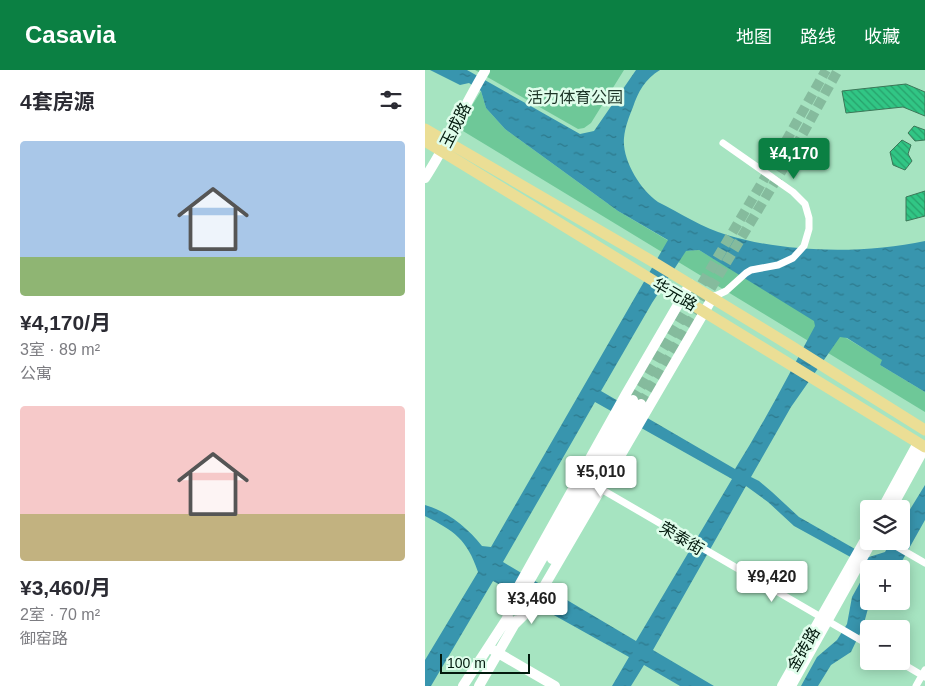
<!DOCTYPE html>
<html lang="zh">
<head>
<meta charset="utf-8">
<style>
  :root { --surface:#fff; --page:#f7f7f7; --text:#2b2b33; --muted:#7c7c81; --accent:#0b8043 }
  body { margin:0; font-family:Arial,"Noto Sans SC",sans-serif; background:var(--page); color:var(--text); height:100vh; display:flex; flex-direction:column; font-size:19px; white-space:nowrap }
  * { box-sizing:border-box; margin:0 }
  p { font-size:16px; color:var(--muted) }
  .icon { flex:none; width:28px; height:28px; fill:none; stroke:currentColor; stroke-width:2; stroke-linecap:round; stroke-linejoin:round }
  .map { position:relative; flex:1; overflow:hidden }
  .sheet { display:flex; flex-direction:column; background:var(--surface); width:425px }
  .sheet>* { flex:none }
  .fabs { position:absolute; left:435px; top:430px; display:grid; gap:10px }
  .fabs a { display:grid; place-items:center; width:50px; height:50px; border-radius:5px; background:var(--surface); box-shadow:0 2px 12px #0003; font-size:25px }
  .scale { position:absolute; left:15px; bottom:12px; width:90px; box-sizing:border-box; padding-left:5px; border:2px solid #02190d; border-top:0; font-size:14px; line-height:18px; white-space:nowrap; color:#02190d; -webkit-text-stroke:4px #dffdeb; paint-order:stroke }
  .price { position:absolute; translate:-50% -42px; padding:0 11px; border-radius:5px; background:#fff; color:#222; font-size:16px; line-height:32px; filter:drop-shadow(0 1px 2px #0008) }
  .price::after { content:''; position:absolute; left:50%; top:30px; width:15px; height:11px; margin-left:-8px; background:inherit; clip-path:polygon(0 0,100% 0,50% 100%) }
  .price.active { background:var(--accent); color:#fff }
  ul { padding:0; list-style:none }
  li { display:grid; align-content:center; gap:10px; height:265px; padding:0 20px }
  li span { display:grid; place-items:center; height:155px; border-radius:5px; color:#555 }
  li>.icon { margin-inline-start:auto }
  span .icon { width:90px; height:90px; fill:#fffc; stroke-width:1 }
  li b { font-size:21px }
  h2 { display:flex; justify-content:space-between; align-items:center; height:60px; padding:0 20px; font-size:21px }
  header { display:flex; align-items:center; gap:30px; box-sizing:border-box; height:70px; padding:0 25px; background:var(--accent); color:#fff }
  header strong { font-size:24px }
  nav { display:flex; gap:28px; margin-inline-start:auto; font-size:18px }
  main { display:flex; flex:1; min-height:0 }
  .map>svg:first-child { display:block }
  .park { fill:#6ec898 }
  .water { fill:url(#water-ripples); fill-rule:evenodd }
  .building { fill:url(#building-back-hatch); stroke:#3c7758 }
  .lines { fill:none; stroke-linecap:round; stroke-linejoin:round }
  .secondary-tunnel { stroke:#85bb9d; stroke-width:10; stroke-dasharray:10 5; stroke-linecap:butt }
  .street { stroke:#fff; stroke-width:7 }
  .secondary { stroke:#fff; stroke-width:10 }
  .primary { stroke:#ebde95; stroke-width:11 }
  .labels { text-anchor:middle; stroke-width:5; stroke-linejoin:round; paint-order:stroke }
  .park-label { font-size:16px; fill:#1d3427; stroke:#dffdeb }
  .street-label { font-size:16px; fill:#02190d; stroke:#dffdeb }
</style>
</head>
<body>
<header>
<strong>Casavia</strong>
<nav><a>地图</a><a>路线</a><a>收藏</a></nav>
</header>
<main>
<section class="sheet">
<h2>4套房源<svg class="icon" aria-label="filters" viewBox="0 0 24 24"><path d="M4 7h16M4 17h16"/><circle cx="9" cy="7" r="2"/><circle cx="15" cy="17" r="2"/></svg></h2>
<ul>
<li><span style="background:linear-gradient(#a9c7e8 75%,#8fb573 0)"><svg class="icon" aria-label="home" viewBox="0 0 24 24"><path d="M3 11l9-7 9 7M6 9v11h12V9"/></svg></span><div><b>¥4,170/月</b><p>3室 · 89 m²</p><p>公寓</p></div></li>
<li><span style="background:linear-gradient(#f6c9c9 70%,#c2b280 0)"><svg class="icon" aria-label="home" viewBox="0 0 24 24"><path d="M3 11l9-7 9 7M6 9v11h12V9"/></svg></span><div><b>¥3,460/月</b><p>2室 · 70 m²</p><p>御窑路</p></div></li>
</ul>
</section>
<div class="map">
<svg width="500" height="616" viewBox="0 0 500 616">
  <defs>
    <pattern id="water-ripples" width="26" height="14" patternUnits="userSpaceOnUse" patternTransform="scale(1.25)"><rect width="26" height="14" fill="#3895ae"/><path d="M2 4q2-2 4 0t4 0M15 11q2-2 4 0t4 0" fill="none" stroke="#2d798c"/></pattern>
    <pattern id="building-back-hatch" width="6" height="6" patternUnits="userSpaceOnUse" patternTransform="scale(1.25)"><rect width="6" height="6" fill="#31c685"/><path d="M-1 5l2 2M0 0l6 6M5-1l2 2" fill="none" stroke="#27a06b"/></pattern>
  </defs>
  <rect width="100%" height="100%" fill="#a6e4c1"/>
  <!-- park -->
  <path class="park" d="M50,0H199L166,53L159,58L153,59Z
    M56,21L61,38L80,59L193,141L261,181L274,180L458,290L455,295L500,322V342L33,58Z"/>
  <!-- water -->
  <path class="water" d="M5,0H42L155,64L169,61L211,0H235C220,9 213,22 208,37C204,47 200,57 199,68C197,90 215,119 233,132C255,143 278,158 302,165C361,183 440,184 500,171V322L455,295L457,290L422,268L415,267L366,337L326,407L334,411L347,422L374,447L444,487L460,482L466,471H476V454L500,415V450L477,491L468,499H444L445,531L438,557L426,582L406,595L393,616H376L392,587L412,570L422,554L427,527L442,500L440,495L369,456L343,432L321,416L228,580L289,616H255L219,595L206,616H187L204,587L68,511L6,616H0V590L53,502C42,469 29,461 0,446V435C22,441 43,458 57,476L66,477L243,170L193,141L80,59L61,38L56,21L44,13L35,15ZM274,180L389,251L390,256C364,304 339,353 310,399L176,321L227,233L261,181ZM170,332L307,409L211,571L78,492Z"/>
  <!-- building -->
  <path class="building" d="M481,14L500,22V46L478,37L421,43L417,21Z
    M489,56L500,60V70L490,71L483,63Z
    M477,70L486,75L483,84L487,91L480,100L468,95L465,82Z
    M500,121V146L481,151V127Z"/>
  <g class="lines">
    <!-- secondary-tunnel -->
    <path class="secondary-tunnel" d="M208,330L348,94L401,0
      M216,334L365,87L413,0"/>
    <!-- street -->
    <path class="street" d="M288,227L301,221L321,203L326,200L353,195L368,188L379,176L384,159V148L380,134L368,122L298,73
      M176,419L444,575
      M462,471L500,493
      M473,591L500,607
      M491,616L500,600"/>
    <!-- secondary -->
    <path class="secondary" d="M0,108C22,74 39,36 60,1
      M457,439L493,373
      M466,439L500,377
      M127,489L216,334
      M101,517L208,330
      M81,552L87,528L201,324L265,214
      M89,555L107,537L288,227
      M68,580L130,616
      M38,616L83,547
      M54,616L92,550
      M357,616L444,463
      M366,616L447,471"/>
    <!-- primary -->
    <path class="primary" d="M0,59L225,190L366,276L500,360
      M0,71L500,377"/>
  </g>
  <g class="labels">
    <!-- park labels -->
    <g class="park-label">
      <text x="150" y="33">活力体育公园</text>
    </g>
    <!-- street labels -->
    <g class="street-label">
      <text transform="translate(30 55) rotate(-63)" y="6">玉成路</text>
      <text transform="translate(250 224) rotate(30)" y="6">华元路</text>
      <text transform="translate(257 468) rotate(31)" y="6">荣泰街</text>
      <text transform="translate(378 579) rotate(-60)" y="6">金砖路</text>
    </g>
  </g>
</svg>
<div class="fabs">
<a><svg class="icon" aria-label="layers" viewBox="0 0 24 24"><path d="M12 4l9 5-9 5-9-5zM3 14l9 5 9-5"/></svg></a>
<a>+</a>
<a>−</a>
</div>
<div class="scale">100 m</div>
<b class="price active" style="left:369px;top:110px">¥4,170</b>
<b class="price" style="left:176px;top:428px">¥5,010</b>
<b class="price" style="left:347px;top:533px">¥9,420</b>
<b class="price" style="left:107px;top:555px">¥3,460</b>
</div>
</main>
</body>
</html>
